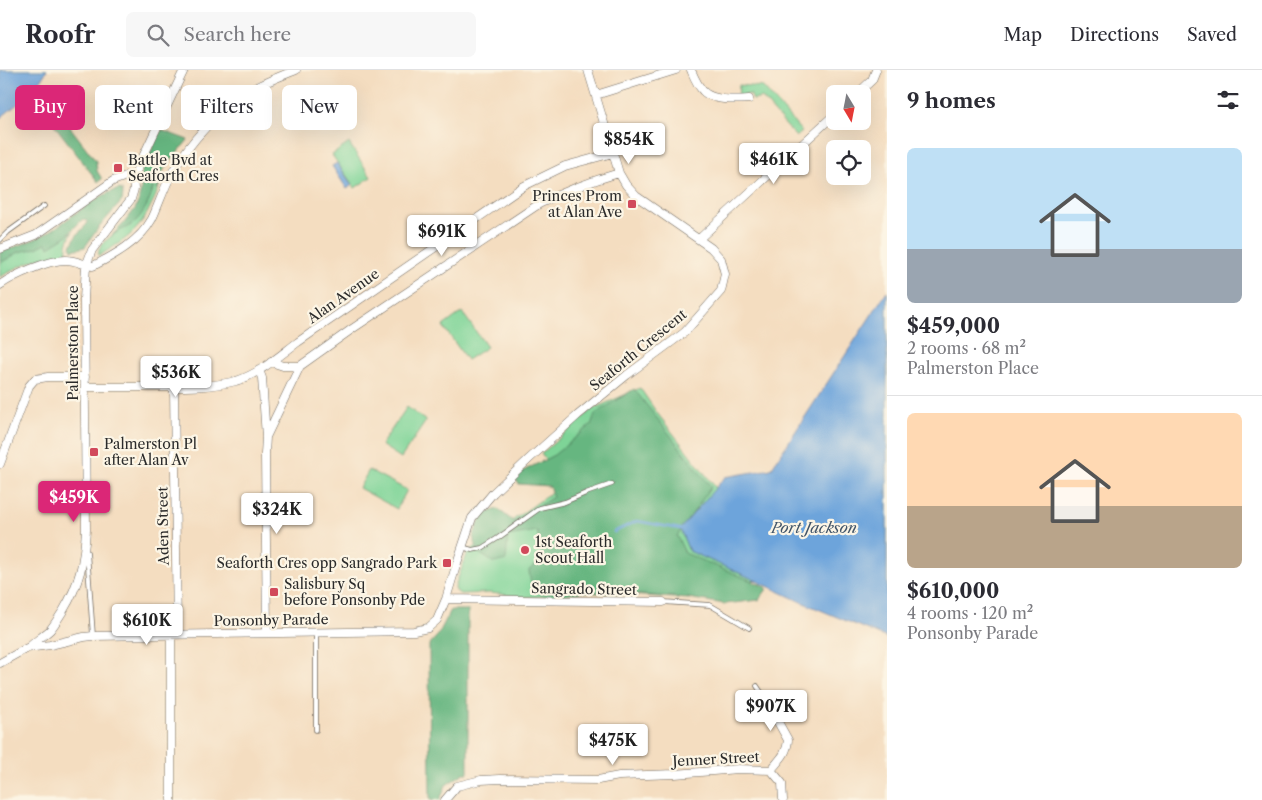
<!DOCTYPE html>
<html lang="en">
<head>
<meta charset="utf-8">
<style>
  :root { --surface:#fff; --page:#f7f7f7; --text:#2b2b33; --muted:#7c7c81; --line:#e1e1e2; --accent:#db2777 }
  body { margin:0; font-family:"Libre Caslon Text",serif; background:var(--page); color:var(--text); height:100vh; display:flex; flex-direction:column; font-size:19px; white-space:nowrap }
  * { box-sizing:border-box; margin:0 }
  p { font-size:16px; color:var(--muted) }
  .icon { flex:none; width:28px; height:28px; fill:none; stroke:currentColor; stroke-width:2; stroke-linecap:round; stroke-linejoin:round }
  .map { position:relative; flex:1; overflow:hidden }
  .side { display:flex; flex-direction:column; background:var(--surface); width:375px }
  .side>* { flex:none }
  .banner { position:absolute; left:15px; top:15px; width:475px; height:45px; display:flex; gap:10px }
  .needle { width:32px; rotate:170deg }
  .tools { position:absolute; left:826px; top:15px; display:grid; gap:10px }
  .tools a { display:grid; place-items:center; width:45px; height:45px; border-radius:8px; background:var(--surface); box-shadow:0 5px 20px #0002; font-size:25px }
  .price { position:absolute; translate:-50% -42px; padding:0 11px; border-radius:5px; background:#fff; color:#222; font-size:16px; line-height:32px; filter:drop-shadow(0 1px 2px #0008) }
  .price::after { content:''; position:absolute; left:50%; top:30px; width:15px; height:11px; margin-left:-8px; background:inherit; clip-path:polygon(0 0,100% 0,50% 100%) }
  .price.selected { background:var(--accent); color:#fff }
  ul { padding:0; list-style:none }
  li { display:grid; align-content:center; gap:10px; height:265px; padding:0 20px }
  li+li { border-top:1px solid var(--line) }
  li span { display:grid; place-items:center; height:155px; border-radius:8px; color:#555 }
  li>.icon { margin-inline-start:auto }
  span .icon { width:90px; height:90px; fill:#fffc; stroke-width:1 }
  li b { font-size:21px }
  h2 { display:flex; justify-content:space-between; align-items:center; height:60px; padding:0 20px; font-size:21px }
  .pill { padding:0 18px; border-radius:8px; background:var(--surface); box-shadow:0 5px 20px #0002; font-size:18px; line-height:45px }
  .pill.selected { background:var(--accent); color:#fff }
  header { display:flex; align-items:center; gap:30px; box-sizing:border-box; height:70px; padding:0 25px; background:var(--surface); border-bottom:1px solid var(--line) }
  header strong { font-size:24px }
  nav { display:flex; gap:28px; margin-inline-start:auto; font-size:18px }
  .search { width:350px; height:45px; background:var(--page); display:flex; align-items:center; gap:12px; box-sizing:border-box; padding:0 18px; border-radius:8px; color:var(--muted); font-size:19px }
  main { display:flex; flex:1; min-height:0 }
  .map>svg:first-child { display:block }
  .green { fill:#7ed497; stroke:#548061 }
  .forest { fill:#66b680; stroke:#487056 }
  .water { fill:#6da4db; stroke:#4c6883 }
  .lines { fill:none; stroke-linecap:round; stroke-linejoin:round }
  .stream { stroke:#6da4db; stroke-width:2.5 }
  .service-casing { stroke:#71695f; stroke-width:5.5 }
  .minor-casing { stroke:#71695f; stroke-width:9 }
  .service { stroke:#fff; stroke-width:4 }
  .minor { stroke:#fff; stroke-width:8 }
  .poi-dot { fill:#d1495b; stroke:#fcf5e5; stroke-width:2 }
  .labels { text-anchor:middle; stroke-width:4.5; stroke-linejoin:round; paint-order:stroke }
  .poi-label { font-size:14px; fill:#2b2b2b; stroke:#fcf5e5; text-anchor:start }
  .street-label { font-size:14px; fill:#2b2b2b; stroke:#fcf5e5 }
  .water-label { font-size:15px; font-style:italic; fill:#425569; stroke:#fcf5e5 }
</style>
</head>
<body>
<header>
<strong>Roofr</strong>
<div class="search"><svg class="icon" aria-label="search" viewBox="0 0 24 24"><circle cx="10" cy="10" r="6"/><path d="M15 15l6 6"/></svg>Search here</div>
<nav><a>Map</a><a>Directions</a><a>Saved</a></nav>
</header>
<main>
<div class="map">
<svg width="887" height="730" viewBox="0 0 887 730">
  <rect width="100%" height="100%" fill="#fcf5e5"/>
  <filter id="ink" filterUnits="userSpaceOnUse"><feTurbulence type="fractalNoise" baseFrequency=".02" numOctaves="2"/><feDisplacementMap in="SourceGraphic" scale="10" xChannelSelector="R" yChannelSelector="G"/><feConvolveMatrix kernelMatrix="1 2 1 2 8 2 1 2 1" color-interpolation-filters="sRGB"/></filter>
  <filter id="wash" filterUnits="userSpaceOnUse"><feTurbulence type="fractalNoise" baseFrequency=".0096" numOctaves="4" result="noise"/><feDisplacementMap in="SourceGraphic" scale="20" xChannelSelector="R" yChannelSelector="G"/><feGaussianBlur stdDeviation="1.12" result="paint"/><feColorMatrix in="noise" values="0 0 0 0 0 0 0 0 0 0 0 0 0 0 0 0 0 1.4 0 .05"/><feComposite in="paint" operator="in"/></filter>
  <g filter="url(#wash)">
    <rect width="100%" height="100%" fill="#f4ddc0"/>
    <!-- green -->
    <path class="green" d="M739,15L763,17L802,62L796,67L762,28L753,30L750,24L738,27Z
      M349,73L371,107L355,118L332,85Z
      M157,109C159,120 156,126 151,135C139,163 124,170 99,186C97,181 101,177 103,173L146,137L153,120L154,112Z
      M73,161C69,167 66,174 67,182L57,186L40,188L20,196L0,207V193L19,182L36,178L46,172L49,176L65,167Z
      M462,242L487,277L467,290L443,256Z
      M640,318L657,343L716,418L680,459L689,481L755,510L689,529L584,522L556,526L527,527L490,523L460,524L456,521L455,518L456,513L468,482L565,413L557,405L541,384L593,339Z
      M407,337L426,351L401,388L381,375Z
      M369,400L407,420L397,439L359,418Z"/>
    <!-- forest -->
    <path class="forest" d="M38,15L96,91L97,101L102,109L98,112L30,23Z
      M161,60L188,70L164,99L161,107L158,120L157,110L154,112C152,127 144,146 131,155C124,159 116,162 110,167L124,153L135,139L139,130L141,119V102Z
      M119,119L122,120L123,124L122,131L99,157L85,177L72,180L71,176L76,166L87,154V151L83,149L65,167L49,177L46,173L36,178L19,182L0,193V182C15,177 32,171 47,163C71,149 92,127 119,119Z
      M634,319L711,417L677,466L685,483L766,517L767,519L759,530L725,534L688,528L583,521L542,524C531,520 530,511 529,500L534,496L544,493L537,461L508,466L506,490L494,493L479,483L473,467L482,444L498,439L514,452L553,427L549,416L519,414L515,409L525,400L554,385L591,355L595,344Z
      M451,540H468V703H464L446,715L440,730L430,729L429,575L438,565Z"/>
    <!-- water -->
    <path class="water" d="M0,0H47C35,22 19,33 0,48Z
      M115,33L118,36L100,51L98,49L102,45L103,38L106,36L111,37Z
      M337,93L352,115L347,119L332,96Z
      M887,221V568L799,531L755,510L689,481L680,459L725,407L771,399Z"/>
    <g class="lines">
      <!-- stream -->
      <path class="stream" d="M614,462L637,451L680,459"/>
    </g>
  </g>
  <g filter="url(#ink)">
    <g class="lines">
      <!-- service casing -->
      <g class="service-casing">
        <path id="service" d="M0,170L8,162L44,136
          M462,477L472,480L482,478L498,468L540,438L565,432L586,423L612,414
          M87,482L93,566
          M663,532L710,535L749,558
          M757,616L763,625
          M316,660V562"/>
      </g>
      <!-- minor casing -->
      <g class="minor-casing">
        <path id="minor" d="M691,0C694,7 697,15 703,21C712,31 736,30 749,29
          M857,24L872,10L876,0
          M596,25L676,0
          M699,169L835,44
          M0,179L36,165L113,111L126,106L133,108
          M0,215C14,205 48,190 66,190C75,190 84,195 93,196C115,185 140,171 152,149C159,134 164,118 172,103C189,72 220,39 251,20C265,12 281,6 296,0
          M271,292L283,296H300
          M259,300L262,308L266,367L265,384L267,563
          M85,317C107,317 129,317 151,317C179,317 208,318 236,311C259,304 279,286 298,272L524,116L565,96L613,83
          M174,317L177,564
          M266,367L300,296L352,259L539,134C565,121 591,111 619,103
          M0,394L29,316L35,309L48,307H85
          M446,529L663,532
          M171,564V730
          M29,577C36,571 43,566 50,560C55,554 59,547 63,541C80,513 84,492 86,460L84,229L86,196L92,180L131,129L134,119L133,108L184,0
          M0,593L27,578L50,575L84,567L93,566L414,561L428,558L437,550L446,529L456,496L472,448L493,423L529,389L578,345L627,305L685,262L721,221L725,204L721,189L711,178L636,126L626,115L619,103L588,0
          M763,625L788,670C787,684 780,689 771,700
          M771,700L782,713L783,730
          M445,730L457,716L481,710L500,709L598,710L619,706L675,704L738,699L771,700"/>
      </g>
      <!-- service -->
      <use href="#service" class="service"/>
      <!-- minor -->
      <use href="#minor" class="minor"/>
    </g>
  </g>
  <!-- markers -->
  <g class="poi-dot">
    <rect x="113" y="93" width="10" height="10" rx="2.5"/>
    <rect x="627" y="129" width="10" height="10" rx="2.5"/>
    <rect x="89" y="377" width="10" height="10" rx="2.5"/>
    <circle cx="525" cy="480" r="5"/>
    <rect x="442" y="488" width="10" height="10" rx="2.5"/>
    <rect x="269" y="517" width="10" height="10" rx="2.5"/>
  </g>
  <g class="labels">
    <!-- poi labels -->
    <g class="poi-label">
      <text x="128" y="95">Battle Bvd at<tspan x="128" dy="16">Seaforth Cres</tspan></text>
      <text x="622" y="131" text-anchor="end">Princes Prom<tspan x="622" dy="16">at Alan Ave</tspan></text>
      <text x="104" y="379">Palmerston Pl<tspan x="104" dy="16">after Alan Av</tspan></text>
      <text x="535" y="477">1st Seaforth<tspan x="535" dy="16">Scout Hall</tspan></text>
      <text x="437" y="498" text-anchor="end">Seaforth Cres opp Sangrado Park</text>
      <text x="284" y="519">Salisbury Sq<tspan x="284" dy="16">before Ponsonby Pde</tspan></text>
    </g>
    <!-- street labels -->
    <g class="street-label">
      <text transform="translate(343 226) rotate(-35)" y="5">Alan Avenue</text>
      <text transform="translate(73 273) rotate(-90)" y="5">Palmerston Place</text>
      <text transform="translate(638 280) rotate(-39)" y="5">Seaforth Crescent</text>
      <text transform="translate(163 456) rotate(-91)" y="5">Aden Street</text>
      <text transform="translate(584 519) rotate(1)" y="5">Sangrado Street</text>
      <text transform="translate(271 550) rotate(-1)" y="5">Ponsonby Parade</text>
      <text transform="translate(716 689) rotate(-3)" y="5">Jenner Street</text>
    </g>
    <!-- water labels -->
    <g class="water-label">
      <text x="814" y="463">Port Jackson</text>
    </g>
  </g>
</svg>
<div class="tools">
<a><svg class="needle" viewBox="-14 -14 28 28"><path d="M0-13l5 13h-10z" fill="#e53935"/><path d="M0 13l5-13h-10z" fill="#7c7c81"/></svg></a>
<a><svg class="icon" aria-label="locate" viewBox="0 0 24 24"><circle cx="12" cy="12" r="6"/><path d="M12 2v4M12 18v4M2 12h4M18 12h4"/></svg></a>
</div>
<b class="price" style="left:629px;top:95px">$854K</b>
<b class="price" style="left:774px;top:115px">$461K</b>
<b class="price" style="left:442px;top:187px">$691K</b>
<b class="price" style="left:176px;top:328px">$536K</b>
<b class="price selected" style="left:74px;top:453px">$459K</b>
<b class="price" style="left:277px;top:465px">$324K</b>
<b class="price" style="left:147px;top:576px">$610K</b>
<b class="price" style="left:771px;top:662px">$907K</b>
<b class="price" style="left:613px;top:696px">$475K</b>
<div class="banner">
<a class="pill selected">Buy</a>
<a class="pill">Rent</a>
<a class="pill">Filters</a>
<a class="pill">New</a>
</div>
</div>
<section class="side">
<h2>9 homes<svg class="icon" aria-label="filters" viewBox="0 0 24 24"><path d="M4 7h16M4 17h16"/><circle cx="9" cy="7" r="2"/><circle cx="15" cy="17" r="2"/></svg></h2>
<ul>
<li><span style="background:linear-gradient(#bfe0f5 65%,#9aa5b1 0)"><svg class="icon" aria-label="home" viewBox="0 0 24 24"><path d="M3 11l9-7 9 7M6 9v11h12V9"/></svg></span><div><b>$459,000</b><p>2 rooms · 68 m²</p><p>Palmerston Place</p></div></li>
<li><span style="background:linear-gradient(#ffd9b3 60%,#b9a48a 0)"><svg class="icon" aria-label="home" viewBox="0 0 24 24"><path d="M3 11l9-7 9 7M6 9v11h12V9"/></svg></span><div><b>$610,000</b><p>4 rooms · 120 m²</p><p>Ponsonby Parade</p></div></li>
</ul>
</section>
</main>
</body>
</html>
